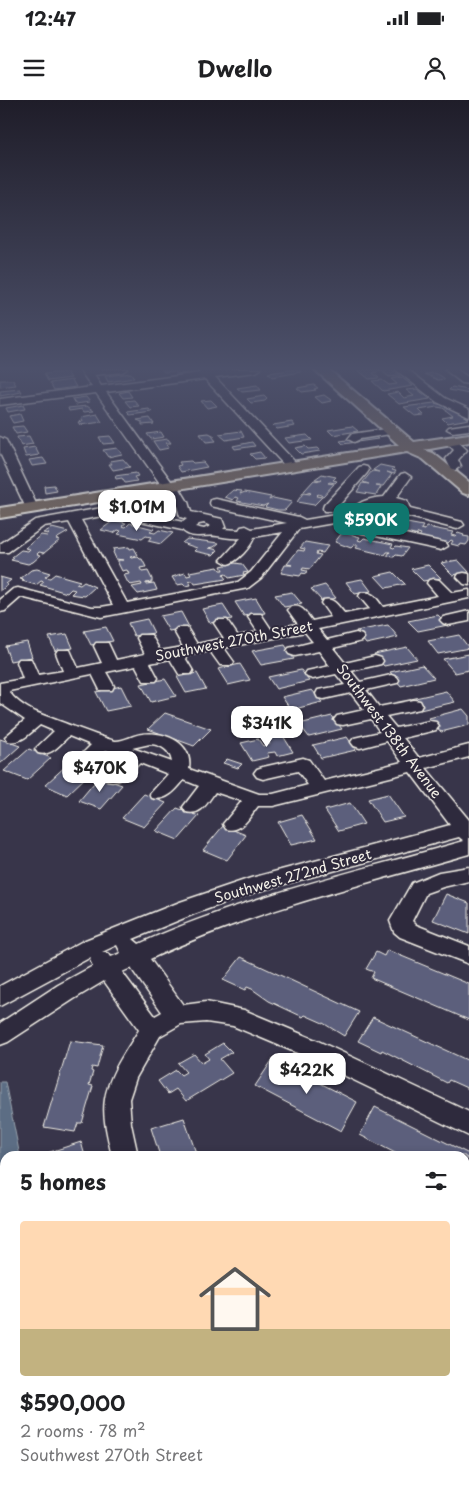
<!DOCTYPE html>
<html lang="en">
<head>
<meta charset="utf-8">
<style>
  :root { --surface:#fff; --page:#f6f6f6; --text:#202124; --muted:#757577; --accent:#0f766e }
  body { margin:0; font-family:"Playpen Sans",sans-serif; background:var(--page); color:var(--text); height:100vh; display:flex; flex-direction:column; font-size:19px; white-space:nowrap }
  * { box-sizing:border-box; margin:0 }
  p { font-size:16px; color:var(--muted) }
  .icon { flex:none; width:28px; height:28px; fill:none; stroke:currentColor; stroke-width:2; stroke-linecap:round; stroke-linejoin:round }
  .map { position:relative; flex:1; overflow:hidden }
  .panel { position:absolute; left:0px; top:1051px; width:470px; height:336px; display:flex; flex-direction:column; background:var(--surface); border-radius:15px 15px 0 0; box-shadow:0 2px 8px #0003 }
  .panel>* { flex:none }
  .price { position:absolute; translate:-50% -42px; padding:0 11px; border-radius:10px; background:#fff; color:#222; font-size:16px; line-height:32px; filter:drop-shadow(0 1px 2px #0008) }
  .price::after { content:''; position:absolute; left:50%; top:30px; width:15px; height:11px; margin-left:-8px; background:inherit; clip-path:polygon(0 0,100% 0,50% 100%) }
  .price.current { background:var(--accent); color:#fff }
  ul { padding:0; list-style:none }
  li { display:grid; align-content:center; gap:10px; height:265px; padding:0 20px }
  li span { display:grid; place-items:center; height:155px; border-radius:5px; color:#555 }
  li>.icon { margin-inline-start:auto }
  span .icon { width:90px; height:90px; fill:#fffc; stroke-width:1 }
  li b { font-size:21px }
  h2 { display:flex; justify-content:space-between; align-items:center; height:60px; padding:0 20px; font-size:21px }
  .status { display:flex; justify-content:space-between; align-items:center; height:35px; padding:0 25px; background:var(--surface); direction:ltr }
  .status svg { height:14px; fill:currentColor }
  header { display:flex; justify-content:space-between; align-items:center; height:65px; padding:0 20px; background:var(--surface); font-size:22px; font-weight:700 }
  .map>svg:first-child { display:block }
  .water { fill:#5b6d84; stroke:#98a2ac }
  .building { fill:#5b5f7c; stroke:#f4f1e8 }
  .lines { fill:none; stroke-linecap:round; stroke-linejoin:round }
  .minor-casing { stroke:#f4f1e8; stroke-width:3 }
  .major-casing { stroke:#f4f1e8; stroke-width:4 }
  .minor { fill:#2f2a3d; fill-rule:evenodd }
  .major { fill:#78695c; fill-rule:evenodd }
  .labels { text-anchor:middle; stroke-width:4; stroke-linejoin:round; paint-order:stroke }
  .street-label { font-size:14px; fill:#f4f1e8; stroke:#2f2a3d }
</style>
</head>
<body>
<div class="status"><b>12:47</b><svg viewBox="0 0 49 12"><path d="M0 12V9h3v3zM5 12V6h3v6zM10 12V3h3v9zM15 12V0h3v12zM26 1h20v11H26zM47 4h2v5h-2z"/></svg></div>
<header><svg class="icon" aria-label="menu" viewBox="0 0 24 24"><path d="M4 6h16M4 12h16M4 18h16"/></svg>Dwello<svg class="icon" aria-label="person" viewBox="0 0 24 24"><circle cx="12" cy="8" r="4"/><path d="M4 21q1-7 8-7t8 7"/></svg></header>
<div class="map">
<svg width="469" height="1387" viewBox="0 0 469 1387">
  <rect width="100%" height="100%" fill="#38354a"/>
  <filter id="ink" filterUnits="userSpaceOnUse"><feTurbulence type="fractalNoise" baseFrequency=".02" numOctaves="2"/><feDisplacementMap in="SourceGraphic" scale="10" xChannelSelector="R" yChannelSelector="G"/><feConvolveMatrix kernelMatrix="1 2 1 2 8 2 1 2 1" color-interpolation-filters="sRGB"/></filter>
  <g filter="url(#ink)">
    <!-- water -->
    <path class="water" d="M0,982H5L20,1056H5V1125L0,1098Z"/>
    <!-- building -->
    <path class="building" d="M162,269H183L187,273L177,274L174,271L164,272Z
      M297,269L301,272L272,277L268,273Z
      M391,269L400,276L389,277L382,271L373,273L379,278L369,279L358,270Z
      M67,272L71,278L48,281L44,274Z
      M131,273L134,278L108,282L105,276Z
      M435,273L441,276L445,279L438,280L425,274Z
      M401,277L413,286L383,291L372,281L382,280L389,285L397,284L391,279Z
      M0,280H13L16,285L0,287Z
      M72,280L76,287L54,290L50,283Z
      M257,285L261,290L242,292L237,288Z
      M314,285L318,288L314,289L316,290L302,292L297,288Z
      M452,287L469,290V294L449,290Z
      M20,289L22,292L0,296V291Z
      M417,289L430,299L399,304L387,294L398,292L404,298L414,296L406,290Z
      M128,291L132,297L123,298L119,293Z
      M324,295L331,300V301L322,303L315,297Z
      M264,296L267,299L265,301L251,303L247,299Z
      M86,297L90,302L75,304L72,299Z
      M134,300L139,306L130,307L125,301Z
      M211,300L217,306L207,308L201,301Z
      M434,303L447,306L445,308L453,307L469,319L447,323L442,318L453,316L443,308L437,307L419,310L424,315L415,316L404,307Z
      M23,305L25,309L8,312L6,308Z
      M87,306L94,311L84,312L82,309L69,311L68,308Z
      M149,309L152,312L130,315L127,312Z
      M20,314L23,321L13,323L9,316Z
      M97,314L102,322L80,325L78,322L83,321L81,317Z
      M150,318L154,324L142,325V322L137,320Z
      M292,322L295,326L277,329L273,325Z
      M23,326L27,332L16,334L12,327Z
      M352,326L358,331L333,335L328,330Z
      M241,331L244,337L226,340L219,334Z
      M161,332L164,337L151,339L147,334Z
      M209,333L215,336H212L216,341L206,342L200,334Z
      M307,335L312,340L289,343L285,338Z
      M29,336L33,344L21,346L17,337Z
      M110,336L115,343L103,344L99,337Z
      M374,336L378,339L343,344L340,341Z
      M168,339L171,343H166L169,348L159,350L153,341Z
      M252,342L255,346L235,349L233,346Z
      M305,346L308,349L317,348L320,351L301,354L295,348Z
      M35,347L39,355L26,357L23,349Z
      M117,348L122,354L108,357L103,350Z
      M260,352L265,358L255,359L250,354Z
      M43,358L47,364L32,366L29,360Z
      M123,359L130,367L113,370L109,364H112L110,361Z
      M191,361L193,363L203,362L207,367L181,372L177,366L181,365L179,362Z
      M380,365L394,368L392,370L396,371L394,374L387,372L392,374L383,386H376L381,387L376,395L357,392L362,383L369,384L363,382L372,371L379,372L373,370Z
      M136,373L138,376L134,377L137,381L125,383L122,378L116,379L115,376Z
      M322,374L336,377L333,380L337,381L335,383L330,382L328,383L334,384L323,396L318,394L316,396L322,397L314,405L297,402L303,393L310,394L311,393L304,391L314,380L320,381L322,380L315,379Z
      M54,385L57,391L45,393L44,386Z
      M233,390L242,391L240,394L245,392L271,397L269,400L273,398L292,402L285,410H278L265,407L268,404L263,406L237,401L239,398L235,397L233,400L225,397Z
      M114,420L126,423L122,426L126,427L130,423L154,429L150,432L155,433L159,430L173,433L161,444L148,441L151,437L146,436L142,439L118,434L121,431L118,430L114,433L101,430Z
      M407,423L423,426L421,429L425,430L427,427L453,432L451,435L455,436L458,433L464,435L463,436L469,437V441L466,445L460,444L459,446L451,444L453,441L451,440L448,443L419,437L421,434L418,433L416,436L398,431L403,424Z
      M52,428L68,432L56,439L60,440L44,453L39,452L37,454L41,455L33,462L28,464L11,460L14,458L12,457L21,450L28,451L30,449L25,448L41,435L47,436L49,434L43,433Z
      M346,433L360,437L358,440L361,441L364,438L393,444L391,447L394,448L396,446L408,448L402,456L396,455L394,457L387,456L390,452H387L385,455L356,448L358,445H354L351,448L335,442L341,434Z
      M187,439L219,443L214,447L209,448L218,450L213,455L194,451L197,448L182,443Z
      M305,442L328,446L323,453L317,452L316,454L321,455L310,469L303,468L302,470L307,471L306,474L302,473L300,476L281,473L285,465H292L287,464L298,450L304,451L305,449L300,448Z
      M129,447L130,449L134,448L138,455L130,457L131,458L138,457L140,459H142L146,467L140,468L142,472L148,471L152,479V482L146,483V484L154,483L157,490L138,494L132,487L142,485L141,483L130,485L128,483L124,475L129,474L127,470L122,471L118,463V460H123L116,459L113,452L114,451L113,449Z
      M458,460L469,472L453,475L441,463Z
      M235,463L242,464L248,472L243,473L244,475L229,478L226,474L223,475L226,479L195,484L193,481H189L191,485L185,486L183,484L177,485L172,477L185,473L187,476L191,475L189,472L218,467L220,470H223L221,466Z
      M428,465L441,478L423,481L411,469Z
      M37,469L50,473L45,477L50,478L55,474L80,481L76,484L80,485L84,482L95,487L85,496L77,495L71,494L75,490L71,489L67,493L40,485L44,482L41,481L36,485L22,481L24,480L20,479L31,470Z
      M393,472L405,484L386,488L375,476Z
      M0,477L11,480L6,484L8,485L0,491Z
      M362,479L371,491L355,494L346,482Z
      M325,485L336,498L322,501L311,489Z
      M292,492L302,504L284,507L275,495Z
      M256,498L265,513L244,516L235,502Z
      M223,505L232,519L210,523L202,509Z
      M181,512L189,527L169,531L160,516Z
      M438,515L448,525L418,531L408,521Z
      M147,519L154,533L134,536L128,523Z
      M388,525L398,537L366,544L356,531Z
      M106,527L113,541L91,545L84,531Z
      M67,534L73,548L55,551L49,537Z
      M459,535L469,548L438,554L428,541Z
      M27,542L32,557L10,561L5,546Z
      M285,545L294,559L261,565L252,551Z
      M407,547L417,559L384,566L374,554Z
      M469,554V570L455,573L443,559Z
      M240,564L250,580L228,585L218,569Z
      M422,565L434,578L401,586L390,572Z
      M301,570L309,581L276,589L268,577Z
      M197,573L206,589L186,593L177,577Z
      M165,579L176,596L151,602L141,584Z
      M121,586L131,606L106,611L96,592Z
      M312,590L322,602L291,610L282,597Z
      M446,591L455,602L420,610L411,599Z
      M463,609L469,616V625L441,632L429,618Z
      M165,613L211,629L194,646L148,629Z
      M332,616L342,629L309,637L299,624Z
      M241,626L247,635L238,637L232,628Z
      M282,634L293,652L277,656L275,652L267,653L269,657L252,661L241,643L258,639L263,646L270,644L266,638Z
      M347,637L356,650L321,658L313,645Z
      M0,639L20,646L0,664Z
      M29,649L51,658L27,680L4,671Z
      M227,659L242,664L238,668L223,663Z
      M69,663L91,672L67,695L45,685Z
      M99,677L122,685L101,709L79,701Z
      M144,694L166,703L144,727L122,718Z
      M388,694L404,717L383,722L368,699Z
      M350,703L364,724L339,731L325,710Z
      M177,708L199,716L178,740L156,731Z
      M302,715L317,739L291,745L278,722Z
      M223,726L246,735L227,760L203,750Z
      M446,794L469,803V834L433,820Z
      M387,850L469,884V920L371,878L374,872L366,869L376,852L384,856Z
      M241,857L359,912L344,936L323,923L305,915L303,917L269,901L252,889L247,887L245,890L223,880Z
      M373,917L469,961V989L449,980L447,983L382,950L381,952L358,941Z
      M70,941L103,945L97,968L92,967L91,971L93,972L89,985L93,986L82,1023H78L75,1032L44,1027Z
      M223,943L232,952L220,959L232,973L186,1001L176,989L168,994L158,981L176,970L181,975L186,972L178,963L194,954L202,963L209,959L205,954Z
      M273,959L357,1002L341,1031L255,986Z
      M375,1007L469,1054L465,1065V1056H401L360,1035Z
      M184,1018L197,1056H160L151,1028Z
      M81,1042L85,1056H48L47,1053Z
      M469,1165V1206L465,1207V1166Z
      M465,1298L469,1307V1322L465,1324Z
      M150,1382H198L199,1387H151Z
      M294,1382H314L302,1387H295Z"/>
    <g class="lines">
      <!-- minor casing -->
      <g class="minor-casing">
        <path id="minor" d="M79,269H127L122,272L94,275L101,286L200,273L197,269H208L210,272L232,269H261L256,272L215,277L295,362L297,365L295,368H287L205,279L106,292L171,381L176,382L188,402L191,412L222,419L225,427L223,429L239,430L241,427L246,426L252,429L287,423L211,406L210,403L211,400L216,399L299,417L305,420L353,412L352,410C360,400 372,398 384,397L401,374L405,373L411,377L396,398L407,401L410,409L462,422L464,425L457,429L402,415L384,421L359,419L346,421L446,443L448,446L441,450L339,428L337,425L339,422L299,429L261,478L248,488L101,517L21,497L5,511L0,512V500L13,489L18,488L92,507H101L113,505L69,422L44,426L8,452H0V444L35,420L102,408L122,409L183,422L187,419L180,417L176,402L168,390L164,389L96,293L0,305V299L92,287ZM379,405H392L397,407L384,413H367L365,411ZM102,416L122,417L182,430C192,440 204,434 217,436C225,437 232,439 241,438L221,460L228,464C237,462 252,446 254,437L283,432L251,472L238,482L127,503L81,420ZM204,423L211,426L204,429L195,427L199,424Z
          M395,269H407L445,298L469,309V317L437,302Z
          M444,269H456L469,278V284L462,283Z
          M469,324V330L453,332L447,329L449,327Z
          M392,328L398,331L396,333L360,339L354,342L348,339L352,334Z
          M0,337L6,340L38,408L37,411H27L26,408L0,353Z
          M451,338L455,339L467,350L458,360L461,366L455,370L451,369L446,359L454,350L445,341Z
          M363,366L367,367L369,370L367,373L334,411H324L323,408L324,405L359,367Z
          M464,473L469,474V485L464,484L457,477L459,474Z
          M434,479L439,480L452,493L469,490V498L318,529L327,540L356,533L362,535L364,538L362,541L333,548L345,563L375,556L381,558L383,561L381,564L351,571L360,582L391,575L397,577L399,580L397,583L366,590L379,607L414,600L420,601L422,605L420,609L386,616L396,628L430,621L436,622L439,626L436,630L403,638L419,658L469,645V657L426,668L469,720V754C362,785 251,811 150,859L183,905L206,902L244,910L318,941L469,1012V1036L302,955L233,926L206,922L181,924L160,936L136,978L129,999L131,1024L138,1056H112C108,1038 102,1017 105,999C109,974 126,951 139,930L104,881L74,899L8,942L0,945V923L58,885L93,866L90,860L91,857L0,906V886L83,841L180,802L251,778L450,725L410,672L273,706H258C249,717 242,733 226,729L223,724L242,701L215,692C207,703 201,716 186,712L183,707L199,686L184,680C176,690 166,702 152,698L150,694L168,674L140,663C130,672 122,685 107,681L105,677L124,657L106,650C97,659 89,671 76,667L73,663L91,645L69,636C59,645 51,657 38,653L35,649L54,631L40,625C30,633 21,644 8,641L5,637L25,620L0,603V583L23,579L17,562L19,559H31L38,575L63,571L56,553L58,550H70L78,568L102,563L94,546L96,543H108L116,560L145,554L137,538L139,535H151L160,551L183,547L174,531L177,528H187L197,544L224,538L214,523L217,520H227L238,536L258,532L248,517L251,514H261L271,529L298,524L288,510L291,507C302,504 306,513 312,521L331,517L321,503L323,500C334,497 338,506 345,514L370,509L359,496L361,493C372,490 377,499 383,507L438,496L427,483L429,480ZM305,532L313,542L289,548L287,551L289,554L295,556L319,551L330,566L307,571L305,574L307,577L313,579L336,574L345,585L318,590L316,594L318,598L324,599L351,593L364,610L337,616L334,620L337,624L343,625L371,619L380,632L354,638L351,642L354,646L360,648L387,641L402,662L324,681L309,660L303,658L263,667L257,669L254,673L257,677L263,679L298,671L308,685L273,694H259L189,669C193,642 164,631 142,634C133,635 124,641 116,641C111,641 40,614 33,611C25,607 13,599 9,591L92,574L100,590H112L114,586L106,572L136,566L144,581H156L158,578L150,563L170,559L179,574H191L193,571L184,556L210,551L220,565H232L234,562L224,548ZM150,644C162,645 170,650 172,662L132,648ZM459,737L464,741C355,772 242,797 139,844L133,839L194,814L255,792ZM117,845L121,853L111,857L109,854L102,852ZM131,868L162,912L155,916L122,872Z
          M469,511V521L448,525L443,523L440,520L443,517Z
          M469,767V781L443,787L426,793L412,821L416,825L469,846V864L400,837L394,832L390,821L412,783L439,772Z
          M465,1111H469V1137L465,1139Z
          M465,1370L469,1379L468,1387H425L426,1382H465Z
          M229,1382H262L263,1387H231Z"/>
      </g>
      <!-- major casing -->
      <g class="major-casing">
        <path id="major" d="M314,269H328L414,342L469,334V342L424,350L433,353L469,382V395L463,393L423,359L407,352L0,418V408L399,345Z"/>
      </g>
      <!-- minor -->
      <use href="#minor" class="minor"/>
      <!-- major -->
      <use href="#major" class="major"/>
    </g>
  </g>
  <!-- sky -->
  <linearGradient id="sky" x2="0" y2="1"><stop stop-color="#1f1d29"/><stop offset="0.58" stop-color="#4d516b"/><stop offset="1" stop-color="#4d516b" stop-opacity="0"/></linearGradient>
  <rect width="469" height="463" fill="url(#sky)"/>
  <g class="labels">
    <!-- street labels -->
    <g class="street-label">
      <text transform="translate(234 541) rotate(-11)" y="5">Southwest 270th Street</text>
      <text transform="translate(389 631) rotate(53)" y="5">Southwest 138th Avenue</text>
      <text transform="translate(293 776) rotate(-16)" y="5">Southwest 272nd Street</text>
    </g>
  </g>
</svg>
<b class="price" style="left:137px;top:432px">$1.01M</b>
<b class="price current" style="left:371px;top:445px">$590K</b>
<b class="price" style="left:267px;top:648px">$341K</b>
<b class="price" style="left:100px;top:693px">$470K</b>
<b class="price" style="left:307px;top:995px">$422K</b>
<section class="panel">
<h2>5 homes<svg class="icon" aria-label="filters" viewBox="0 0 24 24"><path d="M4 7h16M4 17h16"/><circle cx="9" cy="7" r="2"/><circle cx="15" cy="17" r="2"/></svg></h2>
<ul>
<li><span style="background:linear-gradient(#ffd9b3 70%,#c2b280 0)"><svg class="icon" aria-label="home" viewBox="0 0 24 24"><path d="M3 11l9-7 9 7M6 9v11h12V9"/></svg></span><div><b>$590,000</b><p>2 rooms · 78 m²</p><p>Southwest 270th Street</p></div></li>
</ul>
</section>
</div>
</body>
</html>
